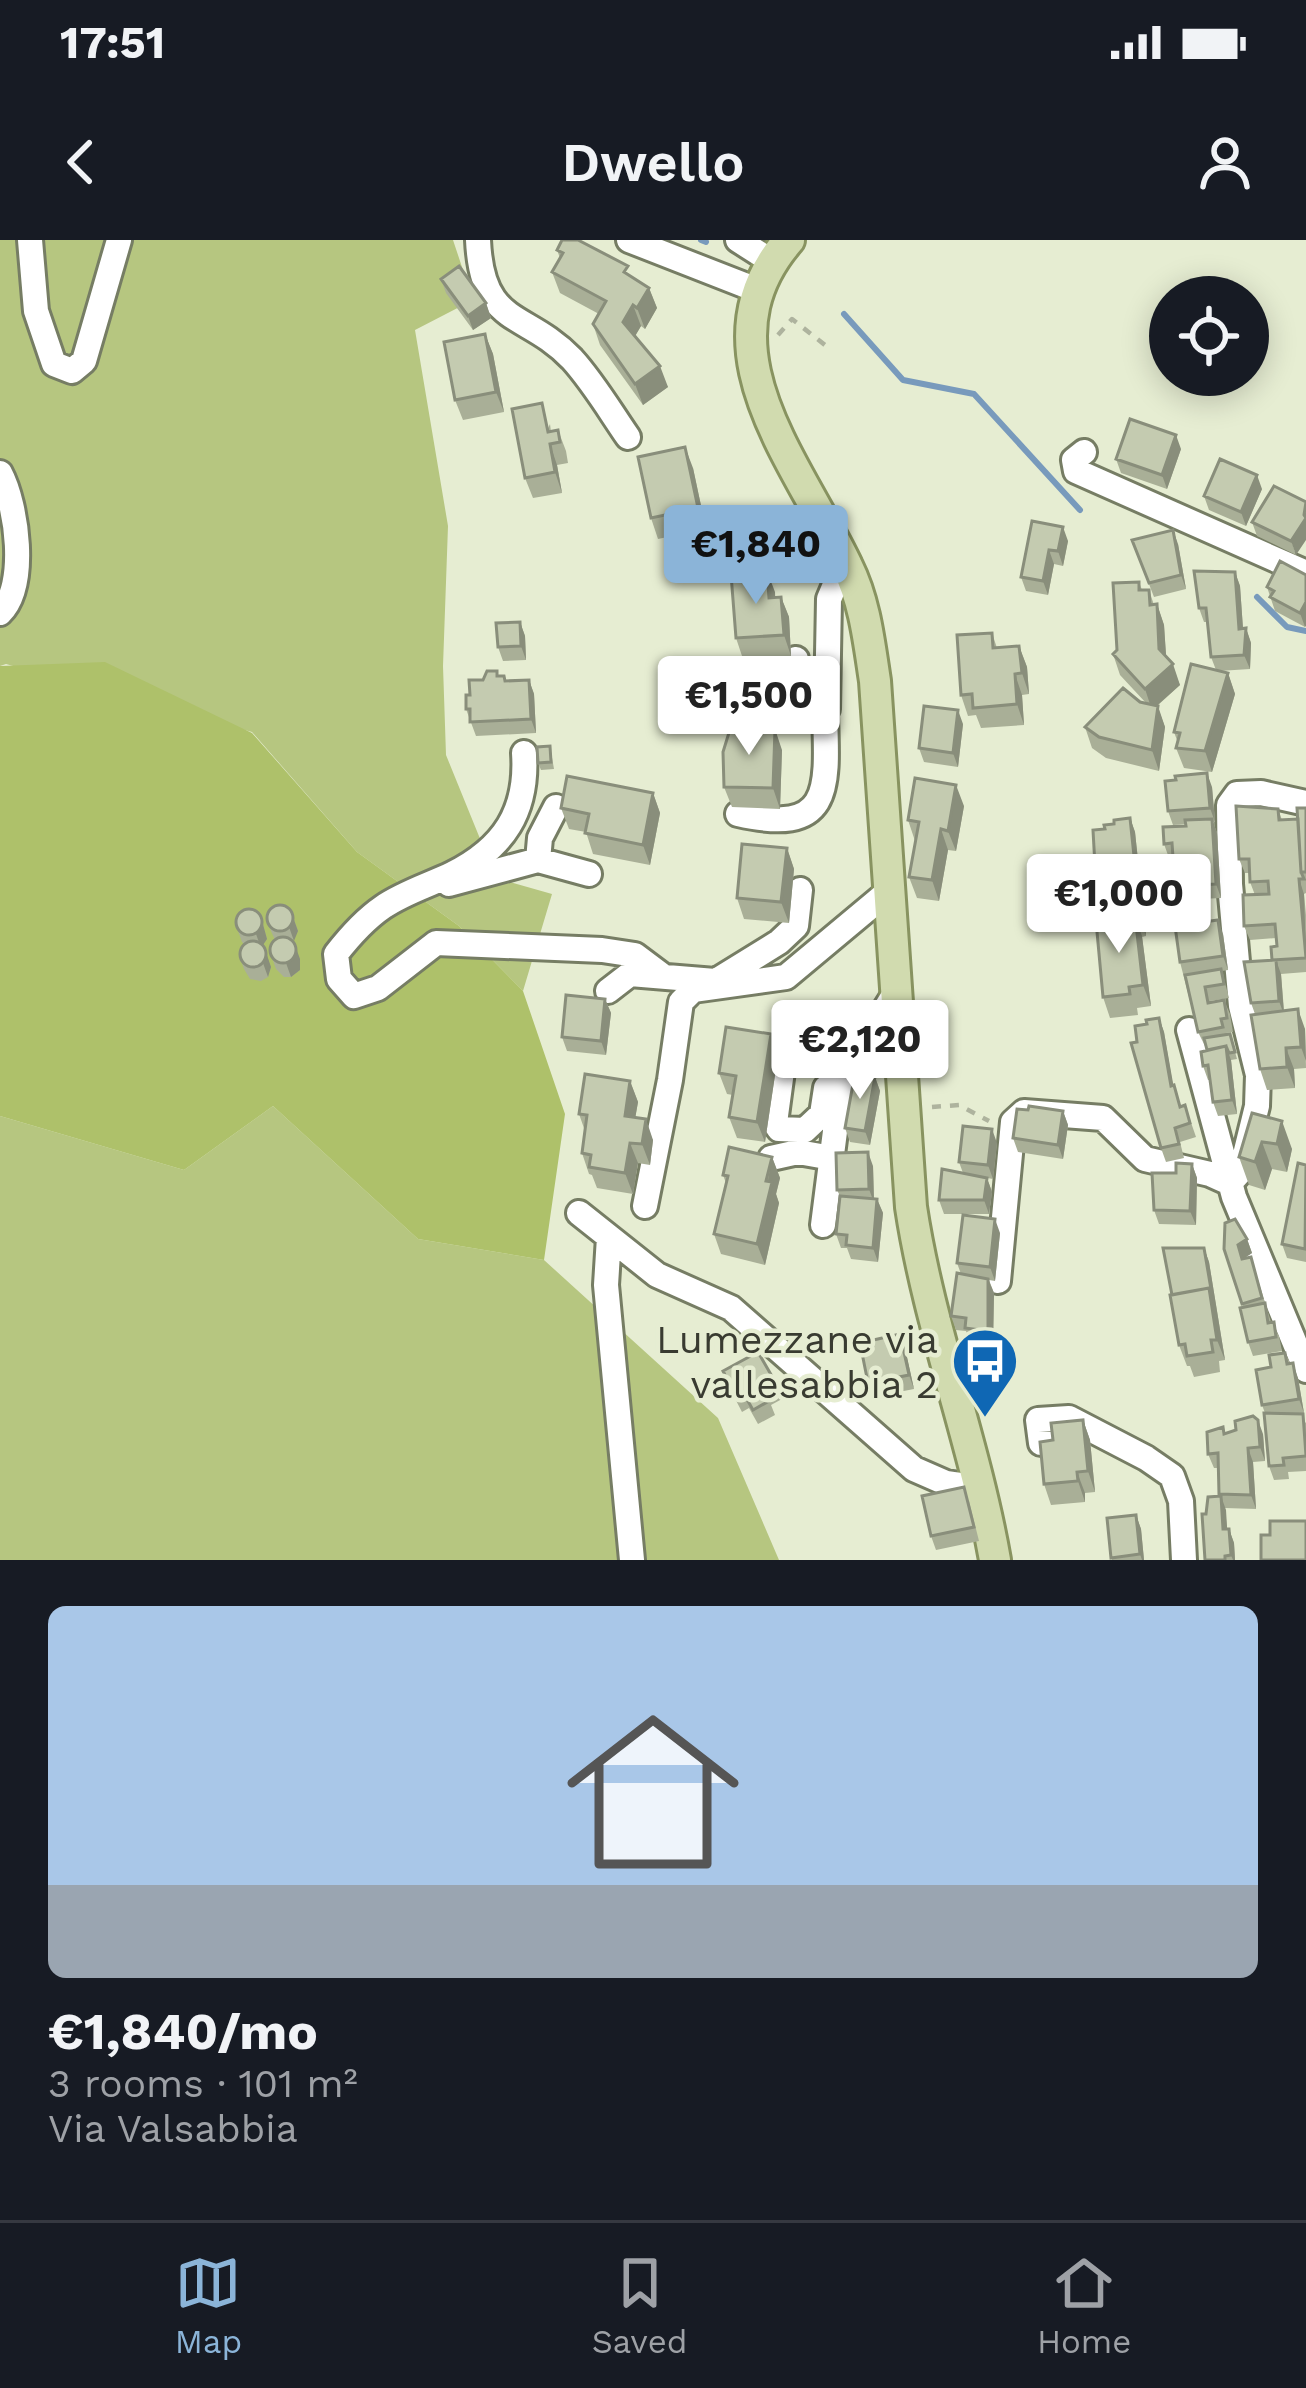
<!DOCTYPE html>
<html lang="en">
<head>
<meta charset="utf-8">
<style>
  :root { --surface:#171b24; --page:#20242c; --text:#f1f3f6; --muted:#9ea1a6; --line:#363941; --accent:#8bb4d8 }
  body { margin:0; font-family:"Work Sans",sans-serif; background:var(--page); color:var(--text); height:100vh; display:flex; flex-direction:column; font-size:45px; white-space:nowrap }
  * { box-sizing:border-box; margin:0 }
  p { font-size:39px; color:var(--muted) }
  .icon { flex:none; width:66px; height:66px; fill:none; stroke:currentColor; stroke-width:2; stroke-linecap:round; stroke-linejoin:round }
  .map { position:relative; height:1320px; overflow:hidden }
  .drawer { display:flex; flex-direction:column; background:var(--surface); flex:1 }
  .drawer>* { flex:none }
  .tools { position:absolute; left:1149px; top:36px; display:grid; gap:24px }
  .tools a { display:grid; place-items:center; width:120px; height:120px; border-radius:50%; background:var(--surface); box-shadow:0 6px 30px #0003; font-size:60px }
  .price { position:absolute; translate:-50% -102px; padding:0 27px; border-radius:12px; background:#fff; color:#222; font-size:39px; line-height:78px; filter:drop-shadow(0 3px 6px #0008) }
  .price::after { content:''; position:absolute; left:50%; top:72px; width:36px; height:27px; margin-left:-18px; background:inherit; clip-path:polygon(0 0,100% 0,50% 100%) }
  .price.on { background:var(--accent); color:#111 }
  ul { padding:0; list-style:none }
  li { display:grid; align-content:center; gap:24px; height:636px; padding:0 48px }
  li span { display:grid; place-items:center; height:372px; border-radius:18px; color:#555 }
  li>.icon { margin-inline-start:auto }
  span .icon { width:216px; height:216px; fill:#fffc; stroke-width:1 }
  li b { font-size:51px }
  .status { display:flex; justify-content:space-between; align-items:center; height:84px; padding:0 60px; background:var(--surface); direction:ltr }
  .status svg { height:33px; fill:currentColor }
  header { display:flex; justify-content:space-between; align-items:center; height:156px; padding:0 48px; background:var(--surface); font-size:54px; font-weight:600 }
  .tabs { display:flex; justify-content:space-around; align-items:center; height:168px; border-top:3px solid var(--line); background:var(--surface); font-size:33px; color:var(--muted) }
  .tabs a { display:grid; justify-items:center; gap:6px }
  .tabs .on { color:var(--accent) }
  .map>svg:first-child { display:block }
  .green { fill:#b6c680 }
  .forest { fill:#aec16a }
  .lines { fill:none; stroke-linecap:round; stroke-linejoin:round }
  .stream { stroke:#789abc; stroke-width:6 }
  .minor-casing { stroke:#767d64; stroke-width:30 }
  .major-casing { stroke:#889360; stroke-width:36 }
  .path { stroke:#aeb39e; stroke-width:4.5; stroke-dasharray:9 9; stroke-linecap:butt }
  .minor { stroke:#fff; stroke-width:24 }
  .major { stroke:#d1dbaf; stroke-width:30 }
  .wall { fill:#a9af97 }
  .shaded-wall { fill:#898e7b }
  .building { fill:#c4cbb0; stroke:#898e7b; stroke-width:3 }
  .labels { text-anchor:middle; stroke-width:9; stroke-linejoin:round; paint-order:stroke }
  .poi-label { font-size:39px; fill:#393b31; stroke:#e6edd2; text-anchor:end }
</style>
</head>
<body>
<div class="status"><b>17:51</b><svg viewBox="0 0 49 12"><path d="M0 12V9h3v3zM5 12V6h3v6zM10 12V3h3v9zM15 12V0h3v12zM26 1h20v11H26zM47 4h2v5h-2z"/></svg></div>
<header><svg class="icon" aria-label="back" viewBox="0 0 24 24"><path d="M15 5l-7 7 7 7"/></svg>Dwello<svg class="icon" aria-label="person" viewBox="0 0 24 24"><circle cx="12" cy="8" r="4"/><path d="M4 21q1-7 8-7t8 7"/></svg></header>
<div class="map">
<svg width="1306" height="1320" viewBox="0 0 1306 1320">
  <rect width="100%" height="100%" fill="#e6edd2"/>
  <!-- green -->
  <path class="green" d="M0,0H453L473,60L415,90L448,286L443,426L446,515L496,638L552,654L523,751L459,686L357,612L252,492L6,424L0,426Z
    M273,866L418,999L544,1020L718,1178L779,1320H0V876L184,930Z"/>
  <!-- forest -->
  <path class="forest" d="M105,422L252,493L357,612L459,686L523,751L565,874L544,1020L418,999L273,866L184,930L0,876V426Z"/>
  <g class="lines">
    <!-- stream -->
    <path class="stream" d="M701,0L706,2
      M844,74L903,140L974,154L1080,270
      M1257,357L1287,387L1306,391"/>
    <!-- minor casing -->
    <g class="minor-casing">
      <path id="minor" d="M30,0L36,71L54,124L72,131L84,121L119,0
        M478,0C482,88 525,70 572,119C593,142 610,171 628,197
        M629,0L757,50
        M738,0L771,21
        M1084,212L1074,220L1076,231L1306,333
        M0,233C17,265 28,346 0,373
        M796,419L800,457L806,472L822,478L827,469L829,359L845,321
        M524,513C528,571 504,608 452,634C429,645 403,653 383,667C364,680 350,696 336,714L339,739L354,756L378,748L436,703L602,710L635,715L663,736
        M738,574C830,595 828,553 825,475
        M538,620L540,598L556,567
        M449,644L538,620L589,634
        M716,741L779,702L796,686L800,650
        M608,751L630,734L715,741
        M1189,790L1234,957L1306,1130
        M782,831L775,883L779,889L805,890L822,874L826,848
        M771,918L798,912L832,918
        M645,966L670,840L681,762L693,750L786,737L889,651
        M579,973L657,1035L731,1068L914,1229L946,1243L981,1248
        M823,985L839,860L847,830L896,752
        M609,997L606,1045L632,1320
        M998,1041L1013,882L1024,872L1103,878L1145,919L1210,934L1230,943L1241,931L1257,866L1258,835L1241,766L1230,644L1229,565L1237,554L1261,553L1306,563
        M1041,1203L1038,1180L1069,1178L1146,1218L1172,1236L1181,1261L1184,1320"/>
    </g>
    <!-- major casing -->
    <g class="major-casing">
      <path id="major" d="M789,0C695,108 799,224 847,326C865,362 869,402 875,441L911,967C929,1087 974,1200 995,1320"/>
    </g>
    <!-- path -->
    <path class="path" d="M778,95L792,79L830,109
      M932,867L959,865L989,881"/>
    <!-- minor -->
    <use href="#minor" class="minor"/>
    <!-- major -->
    <use href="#major" class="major"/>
  </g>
  <!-- wall -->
  <path class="wall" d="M557,10L631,37L649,48L657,68L645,89L641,86L635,96L668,147L643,165L600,105L593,84L599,74L560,53L552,32L560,18Z
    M441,39L486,63L491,78L473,90L446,53Z
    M485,94L493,114L504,172L463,180L455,160Z
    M550,184L551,192L558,190L566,211L568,223L557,225L562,253L533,258L525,238Z
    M1181,209L1167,249L1121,233L1116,219Z
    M693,228L706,289L658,299L651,278Z
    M1274,246L1296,315L1257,296L1252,282Z
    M1262,249L1246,286L1209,270L1204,256Z
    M1032,281L1068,301L1063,326L1054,324L1048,355L1026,351L1021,337Z
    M1132,300L1178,304L1186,349L1154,357Z
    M1235,332L1240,346L1243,389L1246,388L1251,403L1250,429L1219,431L1228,433L1235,454L1212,532L1184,528L1176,508L1178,503L1174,492L1216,430L1211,417L1208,382H1204L1199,368Z
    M1306,335L1305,387L1275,371L1267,347Z
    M1139,342L1142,350H1149L1154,365L1157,364L1164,385L1166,417L1180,445L1157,466L1165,487L1159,531L1106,518L1092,508L1085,487L1140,462L1146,463L1120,435L1113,414L1117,410Z
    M775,352V357H781L789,377L791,416L743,419L736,398Z
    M520,382L525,396L526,420L503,421L498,407Z
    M992,393L997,408L1019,406L1027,427L1029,454L1022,455L1024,485L981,488L976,475L968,476L961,455Z
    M504,436L506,441L529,440L534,454L536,493L476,496L466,469L470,455L483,440Z
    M963,484L958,527L924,522L919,508Z
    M550,506L554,529L541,530L538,523Z
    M782,510L780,569L732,567L724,547Z
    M1212,547L1215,582H1213L1217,593L1221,658L1180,660L1175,646L1173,618H1169L1164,604L1186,584L1173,585L1168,571Z
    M653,553L660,573L650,625L593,614L586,592L569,589L561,568Z
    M964,566L956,611L948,610L939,661L917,658L909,637L915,601L908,580Z
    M1306,568V653L1304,654L1306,675V732L1281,734L1284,770L1305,789L1306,828L1294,829L1295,848L1267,850L1260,829L1255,774L1251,763L1272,720L1277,706L1276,698L1250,700L1244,686L1255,655L1250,642V633H1245L1239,619L1278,569L1282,580L1298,579Z
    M1130,578L1135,592L1146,696L1142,697L1151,766L1137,768L1138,775L1110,778L1103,757L1098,680L1105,589Z
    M787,608L794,629L789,683L744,679L737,658Z
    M261,677L267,699L262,706L271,727L268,737L261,741L250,739L244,729L239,715L245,705L242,702L237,688Z
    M293,677L298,691L292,702L300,719V730L291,737H284L276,729L271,715L275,700L266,680Z
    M1223,694L1228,730L1222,731L1229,758L1210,761L1211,763L1224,760L1230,774L1233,792L1226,793L1230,794L1237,819L1231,820L1237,874L1218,876L1213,862L1210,840H1208L1203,826L1207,810L1198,792L1180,722Z
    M605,759L611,773L606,815L567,811L562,797Z
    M1159,778L1164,792L1173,846L1181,867L1185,865L1196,897L1180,902L1184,918L1166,922L1161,908L1137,802L1147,784Z
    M771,794L778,815L765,902L737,898L729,877L733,855L727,854L719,833Z
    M875,837L880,851L870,905L850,902L845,888Z
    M630,841L638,862L635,878L653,900L650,925L638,923L633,954L597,948L592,935L589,934L582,913L585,891L579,874Z
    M1028,870L1063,871L1068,885L1063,919L1018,912L1013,898Z
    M1252,873L1292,909L1287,932L1272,929L1265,950L1249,945L1239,917Z
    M997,903L993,939L987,938L992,952L989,974H944L939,960L963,933L959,922Z
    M772,917L780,938L776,954L779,963L765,1025L721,1014L714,994L726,943L723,935Z
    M1192,924L1197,938L1196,985L1159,984L1154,970L1176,933Z
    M1306,925V1022L1287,1018L1282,1004Z
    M873,926L874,959H877L883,973L878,1022L851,1019L847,1008H841L836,994L840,956L837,950Z
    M1000,993L995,1041L989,1040L994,1053L993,1105L970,1102L966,1091L956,1090L951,1076L961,1034L957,1023Z
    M1247,999L1252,1013L1243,1019L1251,1017L1271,1082L1279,1096L1282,1111L1253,1116L1248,1102L1243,1067L1224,1009Z
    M1204,1008L1209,1022L1225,1120L1219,1121L1220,1132L1194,1137L1190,1126H1187L1179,1105Z
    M905,1108L914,1149L873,1157L868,1143Z
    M1285,1113L1298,1138L1304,1173L1297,1174L1306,1183V1231L1288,1232L1289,1239L1274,1240L1269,1226L1265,1173L1262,1165L1271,1127Z
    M723,1131L777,1145L782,1159L771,1165L775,1175L758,1184L749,1168L742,1172L728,1145Z
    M1083,1180L1090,1200L1095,1252L1085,1253V1262L1051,1265L1044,1244L1053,1200Z
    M1225,1193L1263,1194L1265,1221L1253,1222L1256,1269L1225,1268L1227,1289H1229L1234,1303L1235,1320H1205L1206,1274L1219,1256L1218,1228H1214L1208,1214Z
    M969,1261L979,1301L936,1310L931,1296Z
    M1136,1275L1141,1289L1144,1320H1112L1107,1278Z"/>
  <!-- shaded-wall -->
  <path class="shaded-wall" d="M649,48L657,68L645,89L637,68Z
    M486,63L491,78L473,90L468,76Z
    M633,65L641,86L631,103L623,82Z
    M485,94L493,114L504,172L496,152Z
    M660,126L668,147L643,165L635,144Z
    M1176,195L1181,209L1167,249L1162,235Z
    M550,204L557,225L562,253L555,232Z
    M685,207L693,228L706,289L698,268Z
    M1257,235L1262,249L1246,286L1241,272Z
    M1306,271V300L1296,315L1291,301Z
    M1063,287L1068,301L1063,326L1058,311Z
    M1173,290L1178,304L1186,349L1181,335Z
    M1049,310L1054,324L1048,355L1043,341Z
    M767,331L775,352L776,378L769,358Z
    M1235,332L1240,346L1244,403L1239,389Z
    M781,357L789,377L791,416L784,395Z
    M1306,362V386L1305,387L1300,373Z
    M1157,364L1164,385L1167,429L1173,424L1180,445L1152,470L1145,449L1159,409Z
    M520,382L525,396L526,420L521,406Z
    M1246,388L1251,403L1250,429L1244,415Z
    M1019,406L1027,427L1029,454L1022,433Z
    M1228,433L1235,454L1212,532L1205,511Z
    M1015,434L1022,455L1024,485L1017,464Z
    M529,440L534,454L536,493L531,479Z
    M1158,466L1165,487L1159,531L1152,510Z
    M958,470L963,484L958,527L953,513Z
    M775,489L782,510L780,569L773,548Z
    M1207,533L1212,547L1215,582L1210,568Z
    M956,545L964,566L956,611L948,591Z
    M653,553L660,573L650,625L643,605Z
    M1130,578L1135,592L1146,696L1141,682Z
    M1212,579L1217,593L1221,658L1216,644Z
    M941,589L948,610L939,661L932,640Z
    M787,608L794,629L789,683L781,662Z
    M1299,639L1304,654L1306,714Z
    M1135,676L1142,696L1151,766L1143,745Z
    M261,677L267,699L261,708L256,694Z
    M293,677L298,691L294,701L289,687Z
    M1218,680L1223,694L1228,730L1223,716Z
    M295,705L300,719V730L291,737L286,723Z
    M266,712L271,727L268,737L263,723Z
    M1276,720L1281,734L1284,775L1279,761Z
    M605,759L611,773L606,815L601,801Z
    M1298,769L1305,789L1306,821L1301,807Z
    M1159,778L1164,792L1176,860L1171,846Z
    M771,794L778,815L765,902L757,882Z
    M1226,806L1231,820L1237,874L1232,860Z
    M1286,808L1294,829L1295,848L1287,827Z
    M875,837L880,851L870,905L865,891Z
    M630,841L638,862L632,897L625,876Z
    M1063,871L1068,885L1063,919L1058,905Z
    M646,879L653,900L650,925L642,904Z
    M1282,881L1292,909L1287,932L1277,904Z
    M992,889L997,903L993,939L988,925Z
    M1262,902L1272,929L1265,950L1255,922Z
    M630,903L638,923L633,954L625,933Z
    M868,912L873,926L874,963L869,949Z
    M772,917L780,938L776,954L779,963L765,1025L757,1004Z
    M1192,924L1197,938L1196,985L1190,971Z
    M987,938L992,952L989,974L984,960Z
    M877,959L883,973L878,1022L873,1008Z
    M995,979L1000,993L995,1041L990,1027Z
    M1247,999L1252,1013L1243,1019L1247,1033L1238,1005Z
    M1204,1008L1209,1022L1225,1120L1217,1100Z
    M988,1039L994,1053L993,1105L988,1091Z
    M900,1094L905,1108L914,1149L909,1135Z
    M1293,1123L1298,1138L1304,1173L1299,1159Z
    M1083,1180L1090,1200L1095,1252L1088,1231Z
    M1258,1180L1263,1194L1265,1221L1260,1207Z
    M1248,1208L1253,1222L1256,1269L1251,1255Z
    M1077,1232L1085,1253V1262L1078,1241Z
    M1221,1256L1226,1270L1228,1303L1223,1289Z
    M1136,1275L1141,1289L1144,1320H1142L1140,1314Z
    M1229,1289L1234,1303L1235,1320H1233L1231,1315Z"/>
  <!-- building -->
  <path class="building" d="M562,0H578L628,26L624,32L649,48L637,68L633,65L623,82L660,126L635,144L593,84L606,61L552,32L563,13L557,10Z
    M459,26L486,63L468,76L441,39Z
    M485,94L496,152L455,160L444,102Z
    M542,163L548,192L558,190L560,202L550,204L555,232L525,238L512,169Z
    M1130,179L1176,195L1162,235L1116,219Z
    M685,207L698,268L651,278L638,217Z
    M1220,219L1257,235L1241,272L1204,256Z
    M1274,246L1306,262L1304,275L1306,278L1291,301L1252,282Z
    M1032,281L1063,287L1058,311L1049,310L1043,341L1021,337Z
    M1173,290L1181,335L1149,343L1132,300Z
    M1280,321L1306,335V362L1300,373L1270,357L1274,351L1267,347Z
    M767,331L769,358L781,357L784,395L736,398L731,334Z
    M1194,331L1235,332L1239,389L1246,388L1244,415L1211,417L1206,368H1199Z
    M1139,342V350H1149L1150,365L1157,364L1159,409L1173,424L1145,449L1113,414L1117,410L1113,343Z
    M520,382L521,406L498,407L496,383Z
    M992,393L993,408L1019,406L1022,433L1015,434L1017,464L973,468L972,454L961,455L957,395Z
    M1191,424L1228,433L1205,511L1176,508L1180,493L1174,492Z
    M487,431H497V436H504L505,441L529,440L531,479L470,482V469H466V455H470L469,440H483Z
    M1123,448L1140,462L1158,466L1152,510L1099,497L1085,487Z
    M924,466L958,470L953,513L919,508Z
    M731,486L775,489L773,548L724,547L723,512Z
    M550,506L551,522L538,523L537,507Z
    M1207,533L1210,568L1168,571L1165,541L1176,540L1175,536Z
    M567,536L653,553L643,605L585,593L589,574L561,568Z
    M915,538L956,545L948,591L941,589L932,640L909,637L919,582L908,580Z
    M1236,566L1278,569L1279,580L1298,579L1301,632L1304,639H1299L1306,718L1272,720L1271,707L1277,706L1275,684L1244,686L1243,655L1269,654L1268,641L1250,642L1249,619H1239Z
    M1297,568H1306V632H1301Z
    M1130,578L1141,682L1137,683L1135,676L1098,680L1093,590L1105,589L1104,585L1114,584V580Z
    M1212,579L1216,644L1175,646L1172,603L1164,604L1163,587L1186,586L1185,580Z
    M742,604L787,608L781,662L737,658Z
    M267 678a13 13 0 1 1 26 0a13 13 0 1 1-26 0Z
    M236 682a13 13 0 1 1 26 0a13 13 0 1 1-26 0Z
    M1135,676L1143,745L1129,747L1130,754L1103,757L1096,681Z
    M1218,680L1223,716L1180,722L1175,686Z
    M270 710a13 13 0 1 1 26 0a13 13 0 1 1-26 0Z
    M240 714a13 13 0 1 1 26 0a13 13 0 1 1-26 0Z
    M1276,720L1279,761L1251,763L1244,722Z
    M1221,729L1224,744L1205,747L1208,763L1224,760L1227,778L1221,779L1223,787L1198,792L1185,735Z
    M566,755L605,759L601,801L562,797Z
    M1298,769L1301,807L1286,808L1287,827L1260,829L1251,775Z
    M1159,778L1171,846L1174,845L1180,867L1185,865L1190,883L1175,888L1179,904L1161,908L1131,803L1137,802L1135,786L1147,784L1146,780Z
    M726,787L771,794L757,882L729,877L736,836L719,833Z
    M1230,794L1235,812L1229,813L1226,806L1207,810L1204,798Z
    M1226,806L1232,860L1213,862L1208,825L1203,826L1201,812Z
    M855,833L875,837L865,891L845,888Z
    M585,834L630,841L625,876L646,879L642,904L630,903L625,933L589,927L591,915L582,913L587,875L579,874Z
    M1029,866L1063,871L1058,905L1013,898L1017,869L1028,870Z
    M1252,873L1282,881L1277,904L1262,902L1255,922L1239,917Z
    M963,886L992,889L988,925L959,922Z
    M729,907L772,917L766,941L772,942L757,1004L714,994L728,936L723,935Z
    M868,912L869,949L837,950L836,913Z
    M1176,923L1192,924L1190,971L1154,970L1152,933H1176Z
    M1298,923L1306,925L1305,1009L1282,1004Z
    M942,929L987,938L984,960H939Z
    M840,956L877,959L873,1008L846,1005L847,995L836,994Z
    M963,975L995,979L990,1027L957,1023Z
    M1235,979L1247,999L1238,1005L1242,1019L1251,1017L1262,1058L1242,1064L1224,1009L1225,983Z
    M1163,1008H1204L1212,1055L1209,1048L1172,1055Z
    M957,1033L988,1039V1091L965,1088L966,1078L951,1076Z
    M1209,1048L1217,1100H1211L1213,1112L1187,1116L1185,1104L1179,1105L1170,1055Z
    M1265,1063L1268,1083L1274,1082L1276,1097L1248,1102L1240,1068Z
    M900,1094L909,1135L868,1143L860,1103Z
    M758,1112L777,1145L765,1152L769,1161L753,1170L744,1154L737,1158L723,1131Z
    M1285,1113L1287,1124L1293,1123L1299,1159L1262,1165L1256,1130L1271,1127L1269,1115Z
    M1264,1173L1303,1174L1306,1216L1283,1218L1284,1225L1269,1226Z
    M1253,1176L1258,1180L1260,1207L1248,1208L1251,1255L1219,1254L1218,1213L1208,1214L1207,1192L1223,1187L1224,1194L1236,1190L1235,1181Z
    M1083,1180L1088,1231L1077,1232L1078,1241L1044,1244L1040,1202L1053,1200L1051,1183Z
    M964,1247L974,1287L931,1296L922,1256Z
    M1221,1256L1223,1289H1229L1231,1315L1225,1316V1320H1205L1202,1274H1206L1208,1257Z
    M1136,1275L1140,1314L1111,1318L1107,1278Z
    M1270,1281H1306V1320H1261V1295H1270Z"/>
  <!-- icons -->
  <defs>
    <g id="bus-pin" transform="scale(3.45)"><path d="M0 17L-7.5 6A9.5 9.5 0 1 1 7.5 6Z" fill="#0f67b4" stroke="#e6edd2"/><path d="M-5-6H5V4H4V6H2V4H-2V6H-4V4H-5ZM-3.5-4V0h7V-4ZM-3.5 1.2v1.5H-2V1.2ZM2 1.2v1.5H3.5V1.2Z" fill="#fff"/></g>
  </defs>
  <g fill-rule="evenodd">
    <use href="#bus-pin" x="985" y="1121"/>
  </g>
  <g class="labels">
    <!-- poi labels -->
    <g class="poi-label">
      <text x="938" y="1113">Lumezzane via<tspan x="938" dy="45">vallesabbia 2</tspan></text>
    </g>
  </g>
</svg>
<div class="tools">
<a><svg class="icon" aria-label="locate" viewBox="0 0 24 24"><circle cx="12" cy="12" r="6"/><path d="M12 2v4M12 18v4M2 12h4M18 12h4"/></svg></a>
</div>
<b class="price on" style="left:756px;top:367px">€1,840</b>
<b class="price" style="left:749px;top:518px">€1,500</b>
<b class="price" style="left:1119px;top:716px">€1,000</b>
<b class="price" style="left:860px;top:862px">€2,120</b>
</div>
<section class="drawer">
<ul>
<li><span style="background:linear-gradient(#a9c7e8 75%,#9aa5b1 0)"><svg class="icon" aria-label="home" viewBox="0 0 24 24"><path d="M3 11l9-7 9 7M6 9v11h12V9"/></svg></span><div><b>€1,840/mo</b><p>3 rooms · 101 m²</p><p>Via Valsabbia</p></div></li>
</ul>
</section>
<nav class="tabs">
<a class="on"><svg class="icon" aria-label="map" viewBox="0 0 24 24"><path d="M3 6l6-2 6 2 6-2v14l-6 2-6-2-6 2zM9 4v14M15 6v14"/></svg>Map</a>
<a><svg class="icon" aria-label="saved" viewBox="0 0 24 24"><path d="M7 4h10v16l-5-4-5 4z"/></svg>Saved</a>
<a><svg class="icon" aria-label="home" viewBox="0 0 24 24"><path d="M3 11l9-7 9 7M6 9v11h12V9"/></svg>Home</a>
</nav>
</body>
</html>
